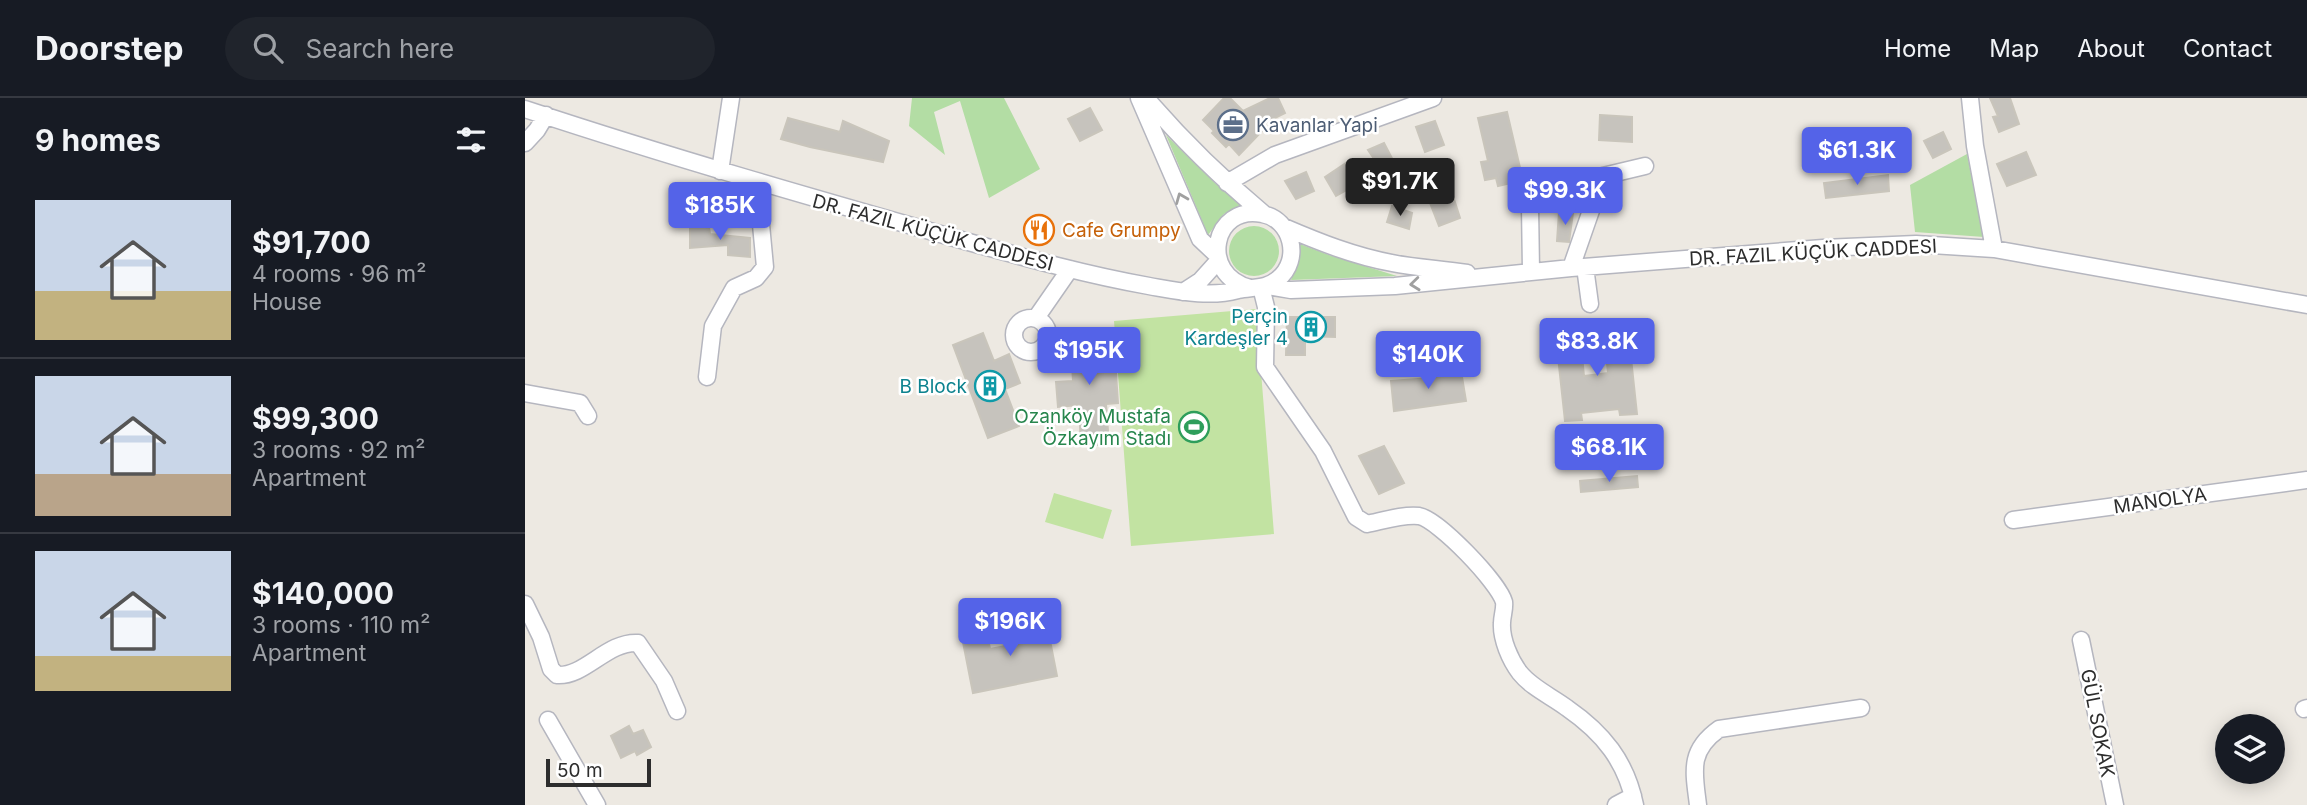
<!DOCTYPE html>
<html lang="en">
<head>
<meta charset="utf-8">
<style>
  :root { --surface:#171b24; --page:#20242c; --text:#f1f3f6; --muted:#9ea1a6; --line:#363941; --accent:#5463e8 }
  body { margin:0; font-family:Inter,sans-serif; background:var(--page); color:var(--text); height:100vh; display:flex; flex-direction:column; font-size:26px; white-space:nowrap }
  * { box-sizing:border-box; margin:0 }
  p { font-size:23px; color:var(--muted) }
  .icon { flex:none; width:38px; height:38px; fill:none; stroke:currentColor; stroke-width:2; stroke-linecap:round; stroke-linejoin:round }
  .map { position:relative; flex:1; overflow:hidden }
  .details { display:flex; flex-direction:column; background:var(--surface); width:525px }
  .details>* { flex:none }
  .buttons { position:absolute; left:1690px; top:616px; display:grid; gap:14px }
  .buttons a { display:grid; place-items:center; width:70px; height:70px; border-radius:50%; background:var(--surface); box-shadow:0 4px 18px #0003; font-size:35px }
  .scale { position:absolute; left:21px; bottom:18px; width:105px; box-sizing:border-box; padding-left:7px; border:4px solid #2d2d2d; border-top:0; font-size:19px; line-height:24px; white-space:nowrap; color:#2d2d2d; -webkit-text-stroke:5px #fff; paint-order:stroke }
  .price { position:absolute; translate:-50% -60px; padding:0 16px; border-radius:7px; background:var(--accent); color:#fff; font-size:23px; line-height:46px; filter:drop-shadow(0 2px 4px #0008) }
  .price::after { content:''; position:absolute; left:50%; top:42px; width:21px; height:16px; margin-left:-10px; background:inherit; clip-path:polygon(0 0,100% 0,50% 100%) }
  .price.on { background:#222; color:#fff }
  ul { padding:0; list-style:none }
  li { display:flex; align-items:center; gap:21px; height:175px; padding:0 35px }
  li+li { border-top:2px solid var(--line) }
  li span { display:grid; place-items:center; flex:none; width:196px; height:140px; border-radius:0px; color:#555 }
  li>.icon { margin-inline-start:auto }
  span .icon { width:84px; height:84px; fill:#fffc; stroke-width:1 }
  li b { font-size:30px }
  h2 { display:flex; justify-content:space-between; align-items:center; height:84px; padding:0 35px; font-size:30px }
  header { display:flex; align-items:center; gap:42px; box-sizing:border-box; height:98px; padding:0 35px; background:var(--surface); border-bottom:2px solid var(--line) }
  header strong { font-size:33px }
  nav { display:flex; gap:38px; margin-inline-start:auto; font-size:24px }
  .search { width:490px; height:63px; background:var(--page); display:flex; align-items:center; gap:18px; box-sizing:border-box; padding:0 24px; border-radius:38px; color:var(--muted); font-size:26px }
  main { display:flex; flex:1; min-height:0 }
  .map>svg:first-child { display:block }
  .green { fill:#b3dda4 }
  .pitch { fill:#c2e3a2 }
  .building { fill:#c6c3bd; stroke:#c9c5bb; stroke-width:2 }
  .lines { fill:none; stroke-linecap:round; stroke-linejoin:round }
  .minor-casing { stroke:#b5b6bf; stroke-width:19 }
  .minor { stroke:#fff; stroke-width:16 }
  .oneway { stroke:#a0a0a0 }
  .labels { text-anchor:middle; stroke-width:5; stroke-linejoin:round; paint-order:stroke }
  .service-label { font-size:19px; fill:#4e5e75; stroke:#fff; text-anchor:start }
  .food-label { font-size:19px; fill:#c56008; stroke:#fff; text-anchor:start }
  .street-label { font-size:19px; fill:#2d2d2d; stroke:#fff }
  .culture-label { font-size:19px; fill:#0d838f; stroke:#fff; text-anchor:end }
  .leisure-label { font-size:19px; fill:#27864d; stroke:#fff; text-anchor:end }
</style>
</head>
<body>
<header>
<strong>Doorstep</strong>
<div class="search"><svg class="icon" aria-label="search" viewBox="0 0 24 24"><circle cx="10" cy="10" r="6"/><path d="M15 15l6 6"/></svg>Search here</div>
<nav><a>Home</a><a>Map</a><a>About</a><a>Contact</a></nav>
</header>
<main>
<section class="details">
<h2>9 homes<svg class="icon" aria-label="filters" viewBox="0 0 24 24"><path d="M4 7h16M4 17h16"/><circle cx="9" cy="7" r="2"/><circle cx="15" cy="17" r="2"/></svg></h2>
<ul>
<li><span style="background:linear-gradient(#c9d6e8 65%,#c2b280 0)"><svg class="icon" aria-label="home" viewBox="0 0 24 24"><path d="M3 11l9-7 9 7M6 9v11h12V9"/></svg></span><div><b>$91,700</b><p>4 rooms · 96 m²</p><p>House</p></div></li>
<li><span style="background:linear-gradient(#c9d6e8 70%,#b9a48a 0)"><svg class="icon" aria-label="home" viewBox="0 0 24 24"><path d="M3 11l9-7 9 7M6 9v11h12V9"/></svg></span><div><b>$99,300</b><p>3 rooms · 92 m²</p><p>Apartment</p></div></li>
<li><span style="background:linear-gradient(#c9d6e8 75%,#c2b280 0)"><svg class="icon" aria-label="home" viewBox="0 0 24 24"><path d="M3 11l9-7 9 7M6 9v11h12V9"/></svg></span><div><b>$140,000</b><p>3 rooms · 110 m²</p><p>Apartment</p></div></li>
</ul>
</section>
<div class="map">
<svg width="1782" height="707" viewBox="0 0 1782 707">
  <rect width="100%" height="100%" fill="#ede9e2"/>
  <!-- green -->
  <path class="green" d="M387,0H479L515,71L464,100L435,3L409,14L420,57L384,28Z
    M641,37L690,85L718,107L699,116L683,137Z
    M1442,56L1459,139L1390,134L1385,87Z
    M704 153a25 25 0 1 1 50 0a25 25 0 1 1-50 0Z
    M775,146L804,157L872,178L766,182L775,158Z"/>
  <!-- pitch -->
  <path class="pitch" d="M731,211L749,436L606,448L589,223Z
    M529,395L587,412L578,441L520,424Z"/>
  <!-- building -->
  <path class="building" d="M699,0H705L718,13L745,0H753L760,15L734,28L738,32L714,57L704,46L701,49L687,35L689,33L678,22Z
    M1465,0H1485L1494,26L1474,34L1468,19L1473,18Z
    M565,10L577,32L555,43L543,21Z
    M982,14L996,74L984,77L986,85L973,88L971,80L960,82L956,64L963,63L953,20Z
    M1075,17L1107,19V44L1074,42Z
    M263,20L315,34L318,23L364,43L358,64L285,49L256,41Z
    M910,23L919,47L900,54L891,29Z
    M1418,34L1426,51L1408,60L1399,43Z
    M859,45L871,68L858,74L843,52Z
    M1501,54L1511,77L1482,88L1472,66Z
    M821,65L832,86L811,98L800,79Z
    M781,74L789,93L771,101L760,83Z
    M1363,77L1364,93L1301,100L1299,85Z
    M928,98L935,120L914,128L905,105Z
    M867,108L887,115L884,131L862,124Z
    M1034,114L1048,115L1044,144L1032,143Z
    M184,129L185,136L225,140V159L203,157V147L165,150V131Z
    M762,219H810V239L780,238V257H761Z
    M1103,232L1112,316L1095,317L1094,311L1056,315L1057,322L1040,323L1031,240L1055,237L1059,278L1083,275L1079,235Z
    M577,233L580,276L591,275L593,305L581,306L584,346L556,348L554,307L533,309L531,284L548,283L545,235Z
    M458,235L469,263L484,256L495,285L480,291L494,328L463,340L428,247Z
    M936,273L941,303L869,313L866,283L907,280L906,277Z
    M859,348L879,385L854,396L834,358Z
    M1112,378L1113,389L1056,394L1055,383Z
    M520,517L532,578L448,595L436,534L461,529L465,551L501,544L497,521Z
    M104,628L108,636L118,632L126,649L112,657L110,653L96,660L86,638Z"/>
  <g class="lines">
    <!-- minor casing -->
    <g class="minor-casing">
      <path id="minor" d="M614,0L675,141L692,157
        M621,0C657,42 696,80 739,116
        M1445,0L1450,48L1469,151
        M0,11C145,59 292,101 440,143C501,160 562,177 624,188C653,193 684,200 713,192C727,189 742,191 753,181C777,162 767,121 737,116C688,106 673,176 725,190
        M0,45L12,32L21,17
        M195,73L206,0
        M702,85L750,57L908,0
        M1005,108L1006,173
        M759,129C794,144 829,158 867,165C891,170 917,171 942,175
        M1060,169L1065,206
        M1046,170L1078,78L1120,68
        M742,188L766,192L870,188L1046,170L1298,150L1391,146L1469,151L1782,207
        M736,189L741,209L740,269L798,353L831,419L842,426C857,423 879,416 894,418C914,422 974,485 979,504C980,511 977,518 977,525C976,541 985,562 995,575C1007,590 1026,598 1042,610C1078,635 1101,663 1110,707
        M658,194L675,183L693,163
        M511,220L545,171
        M489 237a17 17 0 1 1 34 0a17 17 0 1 1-34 0Z
        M182,279L188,228L209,190L231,180L240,169L232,84
        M0,295L55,305L63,318
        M1488,422L1782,382
        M0,506L16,539L26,571L32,577C60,579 82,543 113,545L139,583L152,613
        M1556,542L1590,707
        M1779,611L1782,610
        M23,622L72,707
        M1091,707L1108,698
        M1173,707C1169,674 1163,653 1194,631L1336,610"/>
    </g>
    <!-- minor -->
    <use href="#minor" class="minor"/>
  </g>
  <!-- one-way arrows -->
  <defs><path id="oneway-chevron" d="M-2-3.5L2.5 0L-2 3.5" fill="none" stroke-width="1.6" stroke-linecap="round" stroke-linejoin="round" transform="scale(1.75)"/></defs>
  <g class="oneway">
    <use href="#oneway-chevron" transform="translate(656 100) rotate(-112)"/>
    <use href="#oneway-chevron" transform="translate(890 186) rotate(174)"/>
  </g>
  <!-- icons -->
  <defs>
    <g id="office-ring" transform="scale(1.575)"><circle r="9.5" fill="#fff" stroke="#5c6f8a" stroke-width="1.5"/><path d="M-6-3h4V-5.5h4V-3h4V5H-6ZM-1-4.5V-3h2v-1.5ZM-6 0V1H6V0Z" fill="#5c6f8a"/></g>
    <g id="restaurant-ring" transform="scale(1.575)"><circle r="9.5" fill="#fff" stroke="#e8710a" stroke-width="1.5"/><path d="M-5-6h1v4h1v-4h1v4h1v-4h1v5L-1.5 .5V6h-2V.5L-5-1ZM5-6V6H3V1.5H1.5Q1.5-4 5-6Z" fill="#e8710a"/></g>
    <g id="building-ring" transform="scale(1.575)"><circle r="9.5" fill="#fff" stroke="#0f9aa8" stroke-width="1.5"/><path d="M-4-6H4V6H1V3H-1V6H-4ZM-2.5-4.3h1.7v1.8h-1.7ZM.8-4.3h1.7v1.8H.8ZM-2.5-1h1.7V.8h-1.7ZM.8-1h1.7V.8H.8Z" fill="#0f9aa8"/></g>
    <g id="stadium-ring" transform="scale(1.575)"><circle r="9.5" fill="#fff" stroke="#2e9e5b" stroke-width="1.5"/><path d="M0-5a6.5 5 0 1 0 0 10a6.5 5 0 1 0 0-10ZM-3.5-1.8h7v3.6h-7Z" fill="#2e9e5b"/></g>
  </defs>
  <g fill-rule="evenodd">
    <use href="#office-ring" x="708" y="27"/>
    <use href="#restaurant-ring" x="514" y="132"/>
    <use href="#building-ring" x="786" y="229"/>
    <use href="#building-ring" x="465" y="288"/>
    <use href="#stadium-ring" x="669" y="329"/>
  </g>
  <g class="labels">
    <!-- service labels -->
    <g class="service-label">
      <text x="731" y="34">Kavanlar Yapi</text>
    </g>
    <!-- food labels -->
    <g class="food-label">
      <text x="537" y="139">Cafe Grumpy</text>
    </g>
    <!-- street labels -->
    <g class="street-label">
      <text transform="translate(408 134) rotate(15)" y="7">DR. FAZIL KÜÇÜK CADDESI</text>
      <text transform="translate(1288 154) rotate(-3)" y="7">DR. FAZIL KÜÇÜK CADDESI</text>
      <text transform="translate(1635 402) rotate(-8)" y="7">MANOLYA</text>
      <text transform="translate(1573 625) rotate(79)" y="7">GÜL SOKAK</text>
    </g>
    <!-- culture labels -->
    <g class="culture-label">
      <text x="763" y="225">Perçin<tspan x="763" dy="22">Kardeşler 4</tspan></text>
      <text x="442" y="295">B Block</text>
    </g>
    <!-- leisure labels -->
    <g class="leisure-label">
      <text x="646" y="325">Ozanköy Mustafa<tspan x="646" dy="22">Özkayım Stadı</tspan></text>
    </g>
  </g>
</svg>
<div class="buttons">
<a><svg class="icon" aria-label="layers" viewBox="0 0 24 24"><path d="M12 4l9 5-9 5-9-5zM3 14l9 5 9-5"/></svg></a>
</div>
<div class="scale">50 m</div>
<b class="price" style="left:1332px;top:89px">$61.3K</b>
<b class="price on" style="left:875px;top:120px">$91.7K</b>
<b class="price" style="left:1040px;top:129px">$99.3K</b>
<b class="price" style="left:195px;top:144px">$185K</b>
<b class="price" style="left:1072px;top:280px">$83.8K</b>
<b class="price" style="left:564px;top:289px">$195K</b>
<b class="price" style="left:903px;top:293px">$140K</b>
<b class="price" style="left:1084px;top:386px">$68.1K</b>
<b class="price" style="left:485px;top:560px">$196K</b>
</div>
</main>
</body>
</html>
